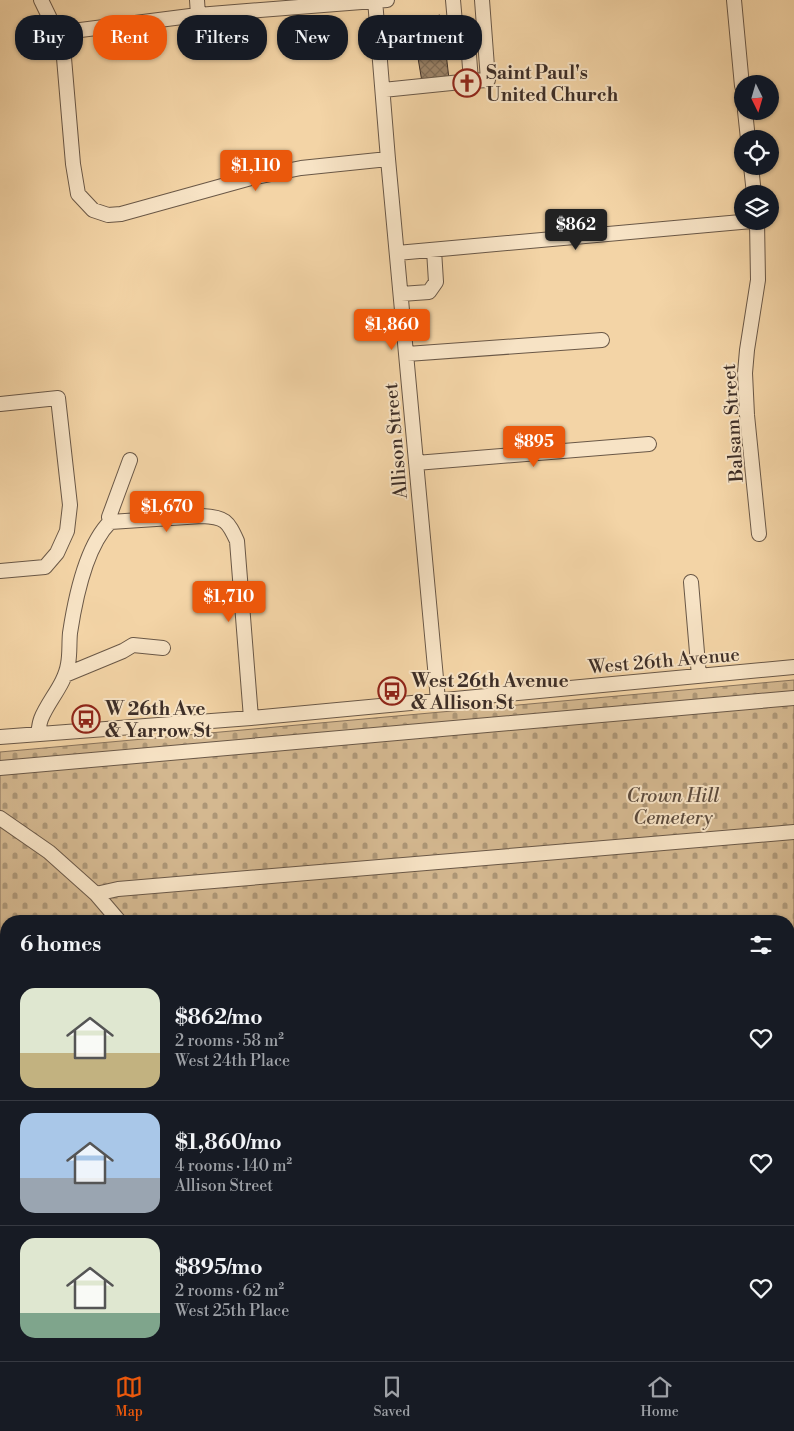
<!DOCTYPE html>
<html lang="en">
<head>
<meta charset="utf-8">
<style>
  :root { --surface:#171b24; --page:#242831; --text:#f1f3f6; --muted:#9ea1a6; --line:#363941; --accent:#ea580c }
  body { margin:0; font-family:"Libre Bodoni",serif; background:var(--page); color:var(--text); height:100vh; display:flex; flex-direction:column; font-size:19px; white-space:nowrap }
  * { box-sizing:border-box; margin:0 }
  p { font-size:16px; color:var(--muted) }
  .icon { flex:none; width:28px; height:28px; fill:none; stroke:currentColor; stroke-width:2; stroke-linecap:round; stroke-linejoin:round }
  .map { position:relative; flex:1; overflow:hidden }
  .sheet { position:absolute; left:0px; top:915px; width:795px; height:446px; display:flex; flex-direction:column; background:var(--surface); border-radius:20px 20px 0 0; box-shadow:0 1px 4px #0004 }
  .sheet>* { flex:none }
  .top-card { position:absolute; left:15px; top:15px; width:500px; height:45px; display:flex; gap:10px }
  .needle { width:32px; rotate:175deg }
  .buttons { position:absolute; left:734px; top:75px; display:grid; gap:10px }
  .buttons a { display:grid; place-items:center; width:45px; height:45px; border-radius:50%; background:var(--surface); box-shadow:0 1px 4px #0004; font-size:25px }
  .price { position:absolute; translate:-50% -42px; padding:0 11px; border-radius:5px; background:var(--accent); color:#fff; font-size:16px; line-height:32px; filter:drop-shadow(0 1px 2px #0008) }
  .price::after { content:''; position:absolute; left:50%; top:30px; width:15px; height:11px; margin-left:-8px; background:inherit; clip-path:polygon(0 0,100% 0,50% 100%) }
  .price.active { background:#222; color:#fff }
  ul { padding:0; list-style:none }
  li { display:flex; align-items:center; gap:15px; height:125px; padding:0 20px }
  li+li { border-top:1px solid var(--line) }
  li span { display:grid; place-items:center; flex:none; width:140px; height:100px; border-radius:15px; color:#555 }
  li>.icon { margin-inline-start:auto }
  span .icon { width:60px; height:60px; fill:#fffc; stroke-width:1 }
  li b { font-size:21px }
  h2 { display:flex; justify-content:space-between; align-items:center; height:60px; padding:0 20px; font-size:21px }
  .tag { padding:0 18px; border-radius:20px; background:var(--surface); box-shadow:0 1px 4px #0004; font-size:18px; line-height:45px }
  .tag.active { background:var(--accent); color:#fff }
  .dock { display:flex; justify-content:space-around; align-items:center; height:70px; border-top:1px solid var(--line); background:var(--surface); font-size:14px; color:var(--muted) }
  .dock a { display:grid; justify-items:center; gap:2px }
  .dock .active { color:var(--accent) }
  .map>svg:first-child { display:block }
  .cemetery { fill:url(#cemetery-stones); stroke:#88735c; fill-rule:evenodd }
  .building { fill:url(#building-cross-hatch); stroke:#3d2e27 }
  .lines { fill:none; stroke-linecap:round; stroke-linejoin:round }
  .minor-casing { stroke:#6a5847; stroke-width:16 }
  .minor { stroke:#f7e3c5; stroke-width:14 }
  .labels { text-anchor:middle; stroke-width:4; stroke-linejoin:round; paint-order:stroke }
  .poi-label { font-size:19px; font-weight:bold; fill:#3d2e27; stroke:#f7e3c5; text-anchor:start }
  .street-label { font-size:19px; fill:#3d2e27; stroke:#f7e3c5 }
  .park-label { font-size:19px; font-style:italic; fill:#5b4a3c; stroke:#f7e3c5 }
</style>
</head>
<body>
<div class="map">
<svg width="794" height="1361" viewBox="0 0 794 1361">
  <defs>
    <pattern id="cemetery-stones" width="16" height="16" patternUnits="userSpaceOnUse" patternTransform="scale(1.25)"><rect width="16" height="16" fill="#d4b890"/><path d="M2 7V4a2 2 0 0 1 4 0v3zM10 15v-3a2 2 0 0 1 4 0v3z" fill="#ad9676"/></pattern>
    <pattern id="building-cross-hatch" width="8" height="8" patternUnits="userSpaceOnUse" patternTransform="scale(1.25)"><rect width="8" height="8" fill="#9c8469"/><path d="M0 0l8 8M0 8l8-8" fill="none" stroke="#806c56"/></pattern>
  </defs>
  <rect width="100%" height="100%" fill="#f3d4a6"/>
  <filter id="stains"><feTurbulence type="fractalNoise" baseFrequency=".004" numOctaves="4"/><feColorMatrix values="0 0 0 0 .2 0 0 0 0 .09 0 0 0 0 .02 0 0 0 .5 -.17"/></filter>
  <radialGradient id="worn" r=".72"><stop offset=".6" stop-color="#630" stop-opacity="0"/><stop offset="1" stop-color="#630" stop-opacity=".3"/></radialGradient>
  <!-- cemetery -->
  <path class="cemetery" d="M794,680V1361H0V752ZM6,921H789V1355H6Z"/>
  <!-- building -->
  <path class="building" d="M440,15L445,35L434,38L437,53H446L449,79L422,82L412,22Z"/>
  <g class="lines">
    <!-- minor casing -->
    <g class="minor-casing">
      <path id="minor" d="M41,0L57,33L64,58L73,164L78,194L93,210L108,215L121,214L251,178L301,168L388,159
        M197,0L198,15
        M375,0L388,159L438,700
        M453,0L456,34L465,46L469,55L471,81L488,80L482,0
        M734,0L742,86
        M57,33L198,15L387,0
        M383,90L471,81
        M745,111L748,139
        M751,166L754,194
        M757,221L758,280L747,350L745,373L747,415L759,534
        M397,253L752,221
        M401,294L429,292L436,282L434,250
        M407,354L602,340
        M0,404L58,398L70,505L67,531L57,553L45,567L0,571
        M416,463L649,444
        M110,522L202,516C225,517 228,521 237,541L251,718
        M110,522L109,517L130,460
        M691,582L699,676
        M65,675L123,651L133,645L163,648
        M38,734C39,729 39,724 41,719C48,701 65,684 68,664C70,654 69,643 70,633C75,600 86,546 110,522
        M0,737L251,718L794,667
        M0,768L794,698
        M0,818L49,852L96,894L119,921
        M96,894L118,889L794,832
        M789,1013L794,1012
        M0,1082L6,1081
        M237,1355L238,1361
        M766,1361L794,1359"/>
    </g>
    <!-- minor -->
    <use href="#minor" class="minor"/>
  </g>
  <!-- icons -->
  <defs>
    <g id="church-ring" transform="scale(1.4375)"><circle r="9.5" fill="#f7e3c5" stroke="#8f2418" stroke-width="1.5"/><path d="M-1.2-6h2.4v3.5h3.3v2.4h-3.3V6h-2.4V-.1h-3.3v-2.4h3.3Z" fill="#8f2418"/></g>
    <g id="bus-ring" transform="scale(1.4375)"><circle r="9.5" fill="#f7e3c5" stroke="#8f2418" stroke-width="1.5"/><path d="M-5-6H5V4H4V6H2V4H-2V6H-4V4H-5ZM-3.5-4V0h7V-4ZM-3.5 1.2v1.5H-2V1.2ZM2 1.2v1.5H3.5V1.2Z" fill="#8f2418"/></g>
  </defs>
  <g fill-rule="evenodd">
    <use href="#church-ring" x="467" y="83"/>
    <use href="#bus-ring" x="392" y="691"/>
    <use href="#bus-ring" x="86" y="719"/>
  </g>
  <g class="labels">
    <!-- poi labels -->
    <g class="poi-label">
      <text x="486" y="79">Saint Paul's<tspan x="486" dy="22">United Church</tspan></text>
      <text x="411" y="687">West 26th Avenue<tspan x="411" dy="22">&amp; Allison St</tspan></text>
      <text x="105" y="715">W 26th Ave<tspan x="105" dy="22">&amp; Yarrow St</tspan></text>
    </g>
    <!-- street labels -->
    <g class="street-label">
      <text transform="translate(732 423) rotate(-94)" y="7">Balsam Street</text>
      <text transform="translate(395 441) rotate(-95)" y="7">Allison Street</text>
      <text transform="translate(664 660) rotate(-5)" y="7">West 26th Avenue</text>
    </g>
    <!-- park labels -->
    <g class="park-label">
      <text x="673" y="802">Crown Hill<tspan x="673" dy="22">Cemetery</tspan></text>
    </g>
  </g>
  <rect width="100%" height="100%" filter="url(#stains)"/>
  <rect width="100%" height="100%" fill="url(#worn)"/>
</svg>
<div class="buttons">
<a><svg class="needle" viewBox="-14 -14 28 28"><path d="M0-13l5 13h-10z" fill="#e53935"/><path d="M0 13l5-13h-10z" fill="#9ea1a6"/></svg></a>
<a><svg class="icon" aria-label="locate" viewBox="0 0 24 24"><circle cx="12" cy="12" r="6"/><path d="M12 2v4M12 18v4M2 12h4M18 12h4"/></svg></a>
<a><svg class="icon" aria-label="layers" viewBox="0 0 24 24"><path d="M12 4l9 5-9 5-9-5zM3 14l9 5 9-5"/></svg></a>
</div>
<b class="price" style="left:256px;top:192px">$1,110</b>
<b class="price active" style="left:576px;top:251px">$862</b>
<b class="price" style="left:392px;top:351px">$1,860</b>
<b class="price" style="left:534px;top:468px">$895</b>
<b class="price" style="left:167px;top:533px">$1,670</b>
<b class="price" style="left:229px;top:623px">$1,710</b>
<div class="top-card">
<a class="tag">Buy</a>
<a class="tag active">Rent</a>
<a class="tag">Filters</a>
<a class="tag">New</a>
<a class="tag">Apartment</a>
</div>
<section class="sheet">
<h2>6 homes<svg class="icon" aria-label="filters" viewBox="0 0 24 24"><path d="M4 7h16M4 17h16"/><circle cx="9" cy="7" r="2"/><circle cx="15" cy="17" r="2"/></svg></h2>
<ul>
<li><span style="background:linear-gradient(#dfe7d0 65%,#c2b280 0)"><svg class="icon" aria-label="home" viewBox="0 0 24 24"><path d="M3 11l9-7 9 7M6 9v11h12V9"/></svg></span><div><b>$862/mo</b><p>2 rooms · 58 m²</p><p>West 24th Place</p></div><svg class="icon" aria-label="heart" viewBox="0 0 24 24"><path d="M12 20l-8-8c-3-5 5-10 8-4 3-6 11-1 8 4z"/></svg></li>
<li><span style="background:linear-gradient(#a9c7e8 65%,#9aa5b1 0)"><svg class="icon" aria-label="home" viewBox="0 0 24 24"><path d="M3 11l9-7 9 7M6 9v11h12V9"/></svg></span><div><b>$1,860/mo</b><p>4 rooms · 140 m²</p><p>Allison Street</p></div><svg class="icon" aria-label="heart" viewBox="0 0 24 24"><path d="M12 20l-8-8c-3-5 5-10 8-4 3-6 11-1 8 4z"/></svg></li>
<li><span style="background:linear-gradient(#dfe7d0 75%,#7fa58c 0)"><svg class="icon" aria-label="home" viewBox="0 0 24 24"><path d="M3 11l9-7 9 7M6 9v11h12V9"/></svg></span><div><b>$895/mo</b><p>2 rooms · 62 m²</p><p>West 25th Place</p></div><svg class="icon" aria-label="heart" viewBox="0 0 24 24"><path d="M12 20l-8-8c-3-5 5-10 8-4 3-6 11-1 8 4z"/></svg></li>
</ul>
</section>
</div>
<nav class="dock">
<a class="active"><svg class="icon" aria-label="map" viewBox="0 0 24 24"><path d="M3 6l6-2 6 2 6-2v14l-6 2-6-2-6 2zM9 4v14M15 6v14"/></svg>Map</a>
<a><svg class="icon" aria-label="saved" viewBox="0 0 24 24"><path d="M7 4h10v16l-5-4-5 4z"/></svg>Saved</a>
<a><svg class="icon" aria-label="home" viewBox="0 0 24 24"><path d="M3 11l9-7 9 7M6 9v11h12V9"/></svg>Home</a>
</nav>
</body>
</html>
